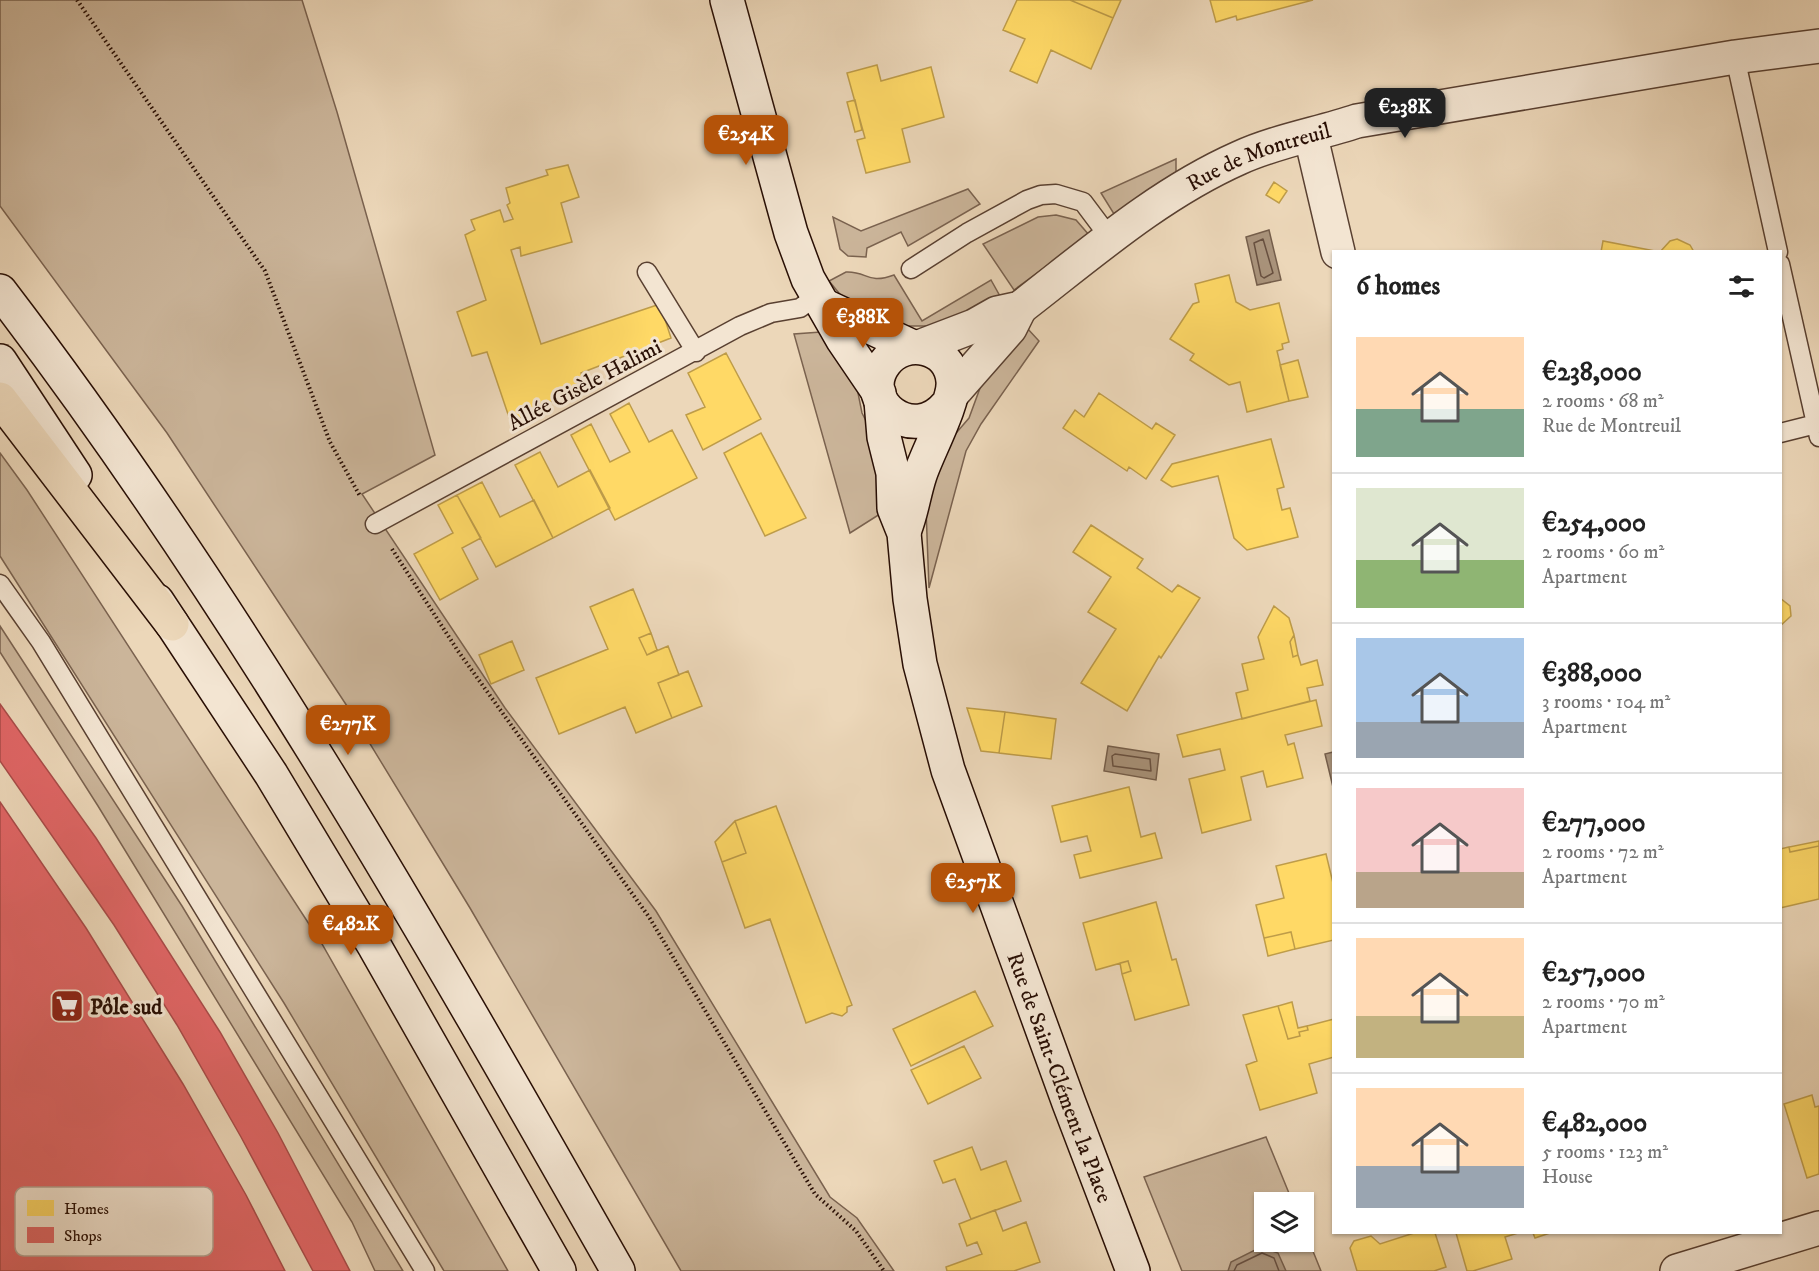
<!DOCTYPE html>
<html lang="en">
<head>
<meta charset="utf-8">
<style>
  :root { --surface:#fff; --page:#f2f2f2; --text:#222; --muted:#767676; --line:#e0e0e0; --accent:#b45309 }
  body { margin:0; font-family:"IM FELL DW Pica",serif; background:var(--page); color:var(--text); height:100vh; display:flex; flex-direction:column; font-size:22px; white-space:nowrap }
  * { box-sizing:border-box; margin:0 }
  p { font-size:20px; color:var(--muted) }
  .icon { flex:none; width:33px; height:33px; fill:none; stroke:currentColor; stroke-width:2; stroke-linecap:round; stroke-linejoin:round }
  .map { position:relative; flex:1; overflow:hidden }
  .details { position:absolute; left:1332px; top:250px; width:450px; height:984px; display:flex; flex-direction:column; background:var(--surface); border-radius:0px; box-shadow:0 2px 4px #0004 }
  .details>* { flex:none }
  .controls { position:absolute; left:1254px; top:1192px; display:grid; gap:12px }
  .controls a { display:grid; place-items:center; width:60px; height:60px; border-radius:0px; background:var(--surface); box-shadow:0 2px 4px #0004; font-size:30px }
  .price { position:absolute; translate:-50% -51px; padding:0 14px; border-radius:12px; background:var(--accent); color:#fff; font-size:20px; line-height:39px; filter:drop-shadow(0 2px 3px #0008) }
  .price::after { content:''; position:absolute; left:50%; top:36px; width:18px; height:14px; margin-left:-9px; background:inherit; clip-path:polygon(0 0,100% 0,50% 100%) }
  .price.on { background:#222; color:#fff }
  ul { padding:0; list-style:none }
  li { display:flex; align-items:center; gap:18px; height:150px; padding:0 24px }
  li+li { border-top:2px solid var(--line) }
  li span { display:grid; place-items:center; flex:none; width:168px; height:120px; border-radius:0px; color:#555 }
  li>.icon { margin-inline-start:auto }
  span .icon { width:72px; height:72px; fill:#fffc; stroke-width:1 }
  li b { font-size:26px }
  h2 { display:flex; justify-content:space-between; align-items:center; height:72px; padding:0 24px; font-size:26px }
  .map>svg:first-child { display:block }
  .green { fill:#cbb59a; stroke:#7a624f; stroke-width:1.5 }
  .water { fill:#a9937b; stroke:#755e4b; stroke-width:1.5 }
  .homes { fill:#ffd966; stroke:#be9c49; stroke-width:1.5 }
  .shops { fill:#e06666; stroke:#a94c49; stroke-width:1.5 }
  .lines { fill:none; stroke-linecap:round; stroke-linejoin:round }
  .shore { stroke:#685040; stroke-width:1.5 }
  .lane-casing { stroke:#594031; stroke-width:21 }
  .street-casing { stroke:#594031; stroke-width:36 }
  .secondary-casing { stroke:#280e04; stroke-width:36 }
  .highway-casing { stroke:#280e04; stroke-width:36 }
  .path { stroke:#280e04; stroke-width:4; stroke-dasharray:1.5 3; stroke-linecap:butt }
  .lane { stroke:#f3e5d2; stroke-width:18 }
  .street { stroke:#f3e5d2; stroke-width:33 }
  .secondary { stroke:#f3e5d2; stroke-width:33 }
  .highway { stroke:#ecd7b9; stroke-width:33 }
  .labels { text-anchor:middle; stroke-width:6; stroke-linejoin:round; paint-order:stroke }
  .street-label { font-size:22px; fill:#280e04; stroke:#f3e5d2 }
  .poi-label { font-size:22px; font-weight:bold; fill:#280e04; stroke:#f3e5d2; text-anchor:start }
  .key { fill:#f3e5d2; stroke:#b6a494; stroke-width:1.5 }
  .key-label { font-size:16px; fill:#280e04 }
</style>
</head>
<body>
<div class="map">
<svg width="1819" height="1271" viewBox="0 0 1819 1271">
  <rect width="100%" height="100%" fill="#ecd7b9"/>
  <filter id="stains"><feTurbulence type="fractalNoise" baseFrequency=".00333" numOctaves="4"/><feColorMatrix values="0 0 0 0 .2 0 0 0 0 .09 0 0 0 0 .02 0 0 0 .5 -.17"/></filter>
  <radialGradient id="worn" r=".72"><stop offset=".6" stop-color="#630" stop-opacity="0"/><stop offset="1" stop-color="#630" stop-opacity=".3"/></radialGradient>
  <!-- green -->
  <path class="green" d="M0,0H302L337,112L435,455L362,494L505,708L656,911L830,1197L857,1218L894,1271H681L470,908L347,706L167,433L0,206Z
    M1176,159V173L1114,214L1101,193Z
    M968,189L980,204L908,246L901,232L867,248L866,257L848,256L840,249L833,217L861,231Z
    M1056,215L1076,220L1089,235L1014,290L983,244L1038,217Z
    M846,272C868,271 867,285 894,275L922,321L991,280L1001,298L933,326H905L848,304L829,281Z
    M1027,328L1039,341L981,424L966,451L929,588L926,509L945,446L969,418L983,380Z
    M821,332L855,378L862,413L879,446L880,514L850,533L794,334Z
    M0,453L27,490L322,944L508,1271H444L284,1003L0,556Z
    M0,626L182,906L403,1271H375L352,1222L98,806L0,652Z
    M1266,1137L1293,1203H1264V1242H1304V1229L1321,1271H1182L1144,1177Z"/>
  <!-- water -->
  <path class="water" d="M1269,230L1281,280L1257,285L1246,237Z
    M1108,746L1159,754L1156,780L1104,771Z
    M1333,752H1334L1333,787L1325,754Z
    M1261,1247L1278,1253L1286,1271H1228L1231,1262Z"/>
  <!-- homes -->
  <path class="homes" d="M1017,0H1070L1113,18L1091,69L1051,50L1037,83L1010,71L1025,39L1003,30Z
    M1070,0H1121L1113,18Z
    M1210,0H1313L1237,20L1236,16L1216,22Z
    M877,65L881,81L931,67L944,117L902,129L910,162L866,173L857,140L865,138L847,73Z
    M855,100L862,130L855,132L847,102Z
    M568,165L579,197L561,203L572,242L521,256L520,247L511,250L541,344L660,304L671,338L581,373L584,384L511,423L487,352L472,356L457,312L486,300L465,235L475,230L471,220L500,210L504,222L513,219L507,205L510,203L506,188L548,175L546,170Z
    M1274,182L1287,191L1279,203L1266,195Z
    M1677,239L1690,245L1694,252H1601L1603,241L1660,252L1670,241Z
    M1229,275L1236,302L1250,310L1279,303L1289,342L1282,344L1283,349L1277,351L1289,401L1247,412L1240,382L1229,385L1190,360L1194,354L1170,339L1193,304L1199,302L1195,284Z
    M726,353L761,419L703,450L686,415L705,407L688,373Z
    M1298,360L1308,397L1289,401L1280,365Z
    M1099,393L1152,429L1156,423L1175,435L1146,479L1129,467L1127,471L1063,428L1075,410L1084,417Z
    M629,403L649,442L672,430L697,478L615,520L571,435L591,424L610,462L630,452L610,414Z
    M761,433L806,518L765,536L724,453Z
    M1271,439L1284,487L1277,489L1282,510L1290,508L1298,537L1247,550L1234,538L1218,476L1172,487L1161,480L1172,464Z
    M540,452L558,487L590,470L610,508L553,538L515,465Z
    M482,482L500,517L534,500L553,538L496,567L457,495Z
    M457,495L481,538L462,548L478,579L440,600L414,554L453,533L438,505Z
    M1091,525L1143,559L1137,568L1172,592L1178,585L1200,598L1161,658L1159,656L1127,711L1081,683L1116,629L1088,612L1111,577L1073,552Z
    M633,589L651,633L639,638L647,655L668,646L679,675L658,683L672,718L636,733L625,707L559,734L536,678L608,649L590,607Z
    M1780,598L1790,606L1791,616L1780,626Z
    M1274,606L1289,618L1294,635L1290,642L1293,657L1298,655L1301,665L1317,660L1323,685L1307,688L1310,701L1242,719L1236,693L1248,690L1242,664L1264,659L1258,637Z
    M651,633L657,650L647,655L639,638Z
    M1294,635L1298,655L1293,657L1290,642Z
    M512,641L524,670L491,684L479,655Z
    M688,671L702,706L672,718L658,683Z
    M1316,700L1322,726L1285,735L1288,745L1294,743L1303,778L1267,787L1263,771L1241,777L1251,820L1202,833L1189,779L1225,770L1220,749L1183,757L1177,735Z
    M967,708L1005,712L999,753L981,751Z
    M1005,712L1056,719L1051,759L999,753Z
    M1129,787L1141,837L1155,833L1162,858L1080,878L1074,855L1091,851L1087,836L1061,842L1052,806Z
    M776,806L852,1005L847,1007V1012L842,1016L832,1013L806,1023L770,919L745,928L722,862L746,853L735,821Z
    M735,821L746,853L722,862L715,842Z
    M1819,841V846L1790,852L1789,847Z
    M1819,846V899L1780,908V849L1789,847L1790,852Z
    M1326,854L1334,887V940L1295,949L1291,932L1264,938L1256,905L1284,898L1276,866Z
    M1156,902L1172,960L1176,959L1189,1005L1135,1020L1122,974L1131,971L1128,961L1096,970L1083,923Z
    M1291,932L1295,949L1268,956L1264,938Z
    M1128,961L1131,971L1122,974L1120,963Z
    M975,991L993,1026L911,1066L893,1029Z
    M1292,1002L1298,1028L1307,1026L1308,1030L1299,1032L1300,1036L1288,1039L1278,1006Z
    M1278,1006L1288,1039L1300,1036L1299,1032L1308,1030L1307,1026L1334,1019V1057L1309,1064L1317,1093L1260,1110L1246,1065L1257,1061L1243,1015Z
    M964,1046L981,1078L928,1104L911,1070Z
    M1812,1095L1815,1107L1819,1106V1174L1807,1178L1784,1104Z
    M972,1147L981,1170L1006,1161L1021,1201L971,1219L955,1179L943,1183L934,1161Z
    M995,1210L1003,1231L1026,1222L1040,1262L1014,1271H947L946,1267L982,1254L977,1242L967,1246L959,1224Z
    M1414,1233H1435L1446,1267L1434,1271H1357L1350,1248L1354,1241L1371,1236L1380,1244Z
    M1456,1233H1518L1505,1237L1512,1259L1473,1271H1467Z
    M1533,1233H1550L1535,1238Z"/>
  <!-- shops -->
  <path class="shops" d="M0,704L96,838L220,1032L278,1133L350,1271H313L241,1137L177,1025L114,925L0,761Z
    M0,802L86,928L183,1084L246,1195L285,1271H0Z"/>
  <g class="lines">
    <!-- shore -->
    <path class="shore" d="M1263,239L1273,273L1264,278L1261,276L1254,243Z
      M1115,754L1150,759L1151,771L1113,766L1112,756Z
      M1234,1271L1237,1265L1262,1253L1274,1258L1279,1271"/>
    <!-- lane casing -->
    <g class="lane-casing">
      <path id="lane" d="M1735,57L1778,252
        M1780,264L1819,437
        M911,269L967,233L1027,200L1041,195L1056,194L1083,202L1110,238
        M647,272L696,352
        M1780,433L1816,424
        M375,524L740,326L771,313L800,308L818,295
        M0,584L41,642L425,1271"/>
    </g>
    <!-- street casing -->
    <g class="street-casing">
      <g id="street">
        <path d="M1311,137L1338,252"/>
        <path id="s1" d="M919,347L974,326L997,313L1020,308C1090,254 1158,194 1239,158C1276,141 1318,134 1357,121L1735,57L1819,46"/>
        <path d="M952,394L1010,328L1020,308"/>
        <path d="M1677,1271L1819,1228"/>
      </g>
    </g>
    <!-- secondary casing -->
    <g class="secondary-casing">
      <g id="secondary">
        <path d="M727,0L791,233L808,279L843,340L879,393"/>
        <path d="M0,291C235,598 427,935 618,1271"/>
        <path d="M825,306L913,347"/>
        <path d="M0,361L75,475"/>
        <path id="s2" d="M881,401L884,437L893,473L894,508L904,533L910,599L920,664L948,770L1069,1103L1133,1271"/>
        <path d="M905,529C912,511 914,493 920,475C927,453 955,402 953,381C950,346 905,336 885,363C856,401 913,446 947,405"/>
        <path d="M157,601L271,774L375,947L559,1271"/>
      </g>
    </g>
    <!-- highway casing -->
    <g class="highway-casing">
      <path id="highway" d="M0,399L172,624"/>
    </g>
    <!-- path -->
    <path class="path" d="M77,0L265,271L330,442L360,496
      M392,549L458,651L649,917L815,1194L856,1231L884,1271"/>
    <!-- lane -->
    <use href="#lane" class="lane"/>
    <!-- street -->
    <use href="#street" class="street"/>
    <!-- secondary -->
    <use href="#secondary" class="secondary"/>
    <!-- highway -->
    <use href="#highway" class="highway"/>
  </g>
  <!-- icons -->
  <defs>
    <g id="supermarket-square" transform="scale(1.725)"><rect x="-9" y="-9" width="18" height="18" rx="4" fill="#8f2418" stroke="#f3e5d2"/><path d="M-6-5.5h2.5l.6 2H6L4.5 2H-2.5L-4.4-4H-6ZM-1.5 3.2a1.3 1.3 0 1 0 .1 0ZM3 3.2a1.3 1.3 0 1 0 .1 0Z" fill="#fff"/></g>
  </defs>
  <g fill-rule="evenodd">
    <use href="#supermarket-square" x="67" y="1006"/>
  </g>
  <g class="labels">
    <!-- street labels -->
    <g class="street-label">
      <text dy="8" stroke="none"><textPath href="#s1" startOffset="394">Rue de Montreuil</textPath></text>
      <text transform="translate(584 384) rotate(-28)" y="8">Allée Gisèle Halimi</text>
      <text dy="8" stroke="none"><textPath href="#s2" startOffset="704">Rue de Saint-Clément la Place</textPath></text>
    </g>
    <!-- poi labels -->
    <g class="poi-label">
      <text x="90" y="1014">Pôle sud</text>
    </g>
  </g>
  <!-- legend -->
  <rect x="15" y="1187" width="198" height="69" rx="9" class="key"/>
  <rect x="27" y="1200" width="27" height="16" fill="#ffd966"/>
  <rect x="27" y="1227" width="27" height="16" fill="#e06666"/>
  <g class="key-label">
    <text x="64" y="1214">Homes</text>
    <text x="64" y="1241">Shops</text>
  </g>
  <rect width="100%" height="100%" filter="url(#stains)"/>
  <rect width="100%" height="100%" fill="url(#worn)"/>
</svg>
<div class="controls">
<a><svg class="icon" aria-label="layers" viewBox="0 0 24 24"><path d="M12 4l9 5-9 5-9-5zM3 14l9 5 9-5"/></svg></a>
</div>
<b class="price on" style="left:1405px;top:139px">€238K</b>
<b class="price" style="left:746px;top:166px">€254K</b>
<b class="price" style="left:863px;top:349px">€388K</b>
<b class="price" style="left:348px;top:756px">€277K</b>
<b class="price" style="left:973px;top:914px">€257K</b>
<b class="price" style="left:351px;top:956px">€482K</b>
<section class="details">
<h2>6 homes<svg class="icon" aria-label="filters" viewBox="0 0 24 24"><path d="M4 7h16M4 17h16"/><circle cx="9" cy="7" r="2"/><circle cx="15" cy="17" r="2"/></svg></h2>
<ul>
<li><span style="background:linear-gradient(#ffd9b3 60%,#7fa58c 0)"><svg class="icon" aria-label="home" viewBox="0 0 24 24"><path d="M3 11l9-7 9 7M6 9v11h12V9"/></svg></span><div><b>€238,000</b><p>2 rooms · 68 m²</p><p>Rue de Montreuil</p></div></li>
<li><span style="background:linear-gradient(#dfe7d0 60%,#8fb573 0)"><svg class="icon" aria-label="home" viewBox="0 0 24 24"><path d="M3 11l9-7 9 7M6 9v11h12V9"/></svg></span><div><b>€254,000</b><p>2 rooms · 60 m²</p><p>Apartment</p></div></li>
<li><span style="background:linear-gradient(#a9c7e8 70%,#9aa5b1 0)"><svg class="icon" aria-label="home" viewBox="0 0 24 24"><path d="M3 11l9-7 9 7M6 9v11h12V9"/></svg></span><div><b>€388,000</b><p>3 rooms · 104 m²</p><p>Apartment</p></div></li>
<li><span style="background:linear-gradient(#f6c9c9 70%,#b9a48a 0)"><svg class="icon" aria-label="home" viewBox="0 0 24 24"><path d="M3 11l9-7 9 7M6 9v11h12V9"/></svg></span><div><b>€277,000</b><p>2 rooms · 72 m²</p><p>Apartment</p></div></li>
<li><span style="background:linear-gradient(#ffd9b3 65%,#c2b280 0)"><svg class="icon" aria-label="home" viewBox="0 0 24 24"><path d="M3 11l9-7 9 7M6 9v11h12V9"/></svg></span><div><b>€257,000</b><p>2 rooms · 70 m²</p><p>Apartment</p></div></li>
<li><span style="background:linear-gradient(#ffd9b3 65%,#9aa5b1 0)"><svg class="icon" aria-label="home" viewBox="0 0 24 24"><path d="M3 11l9-7 9 7M6 9v11h12V9"/></svg></span><div><b>€482,000</b><p>5 rooms · 123 m²</p><p>House</p></div></li>
</ul>
</section>
</div>
</body>
</html>
